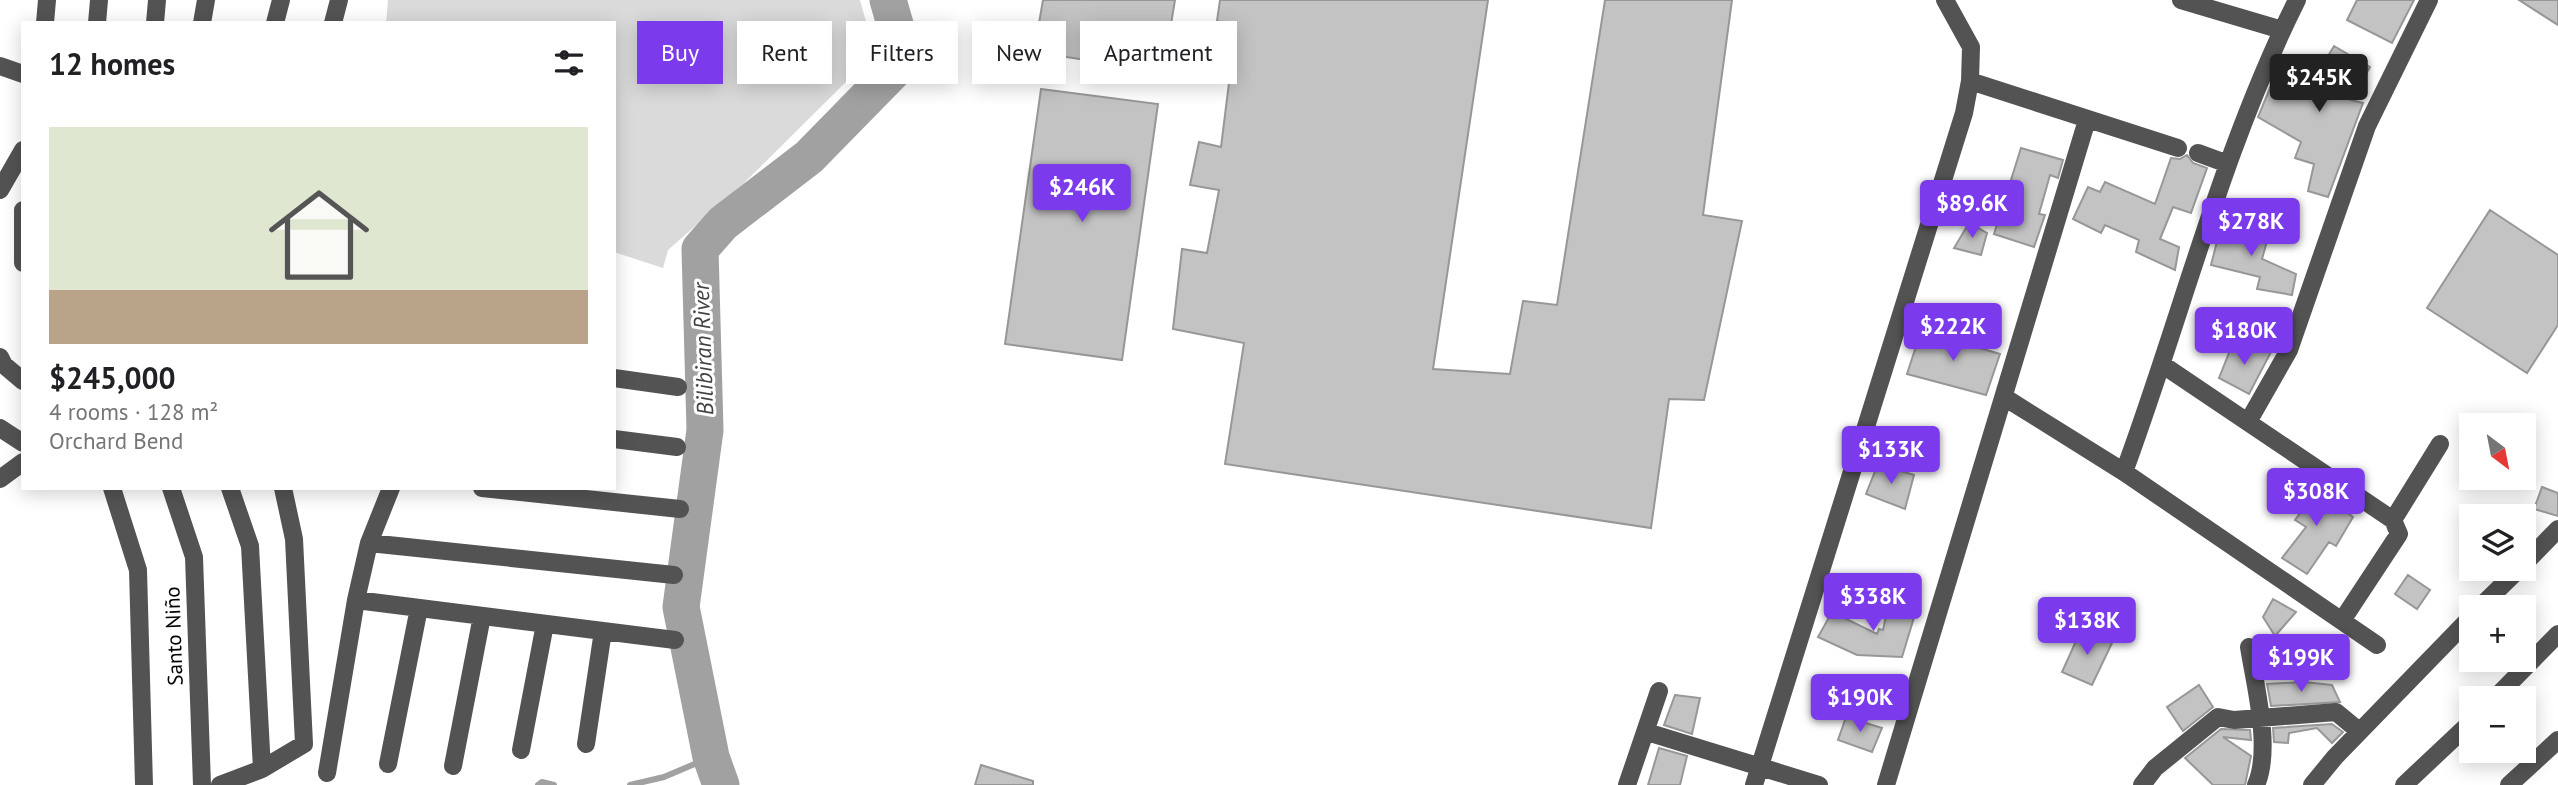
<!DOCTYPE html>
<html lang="en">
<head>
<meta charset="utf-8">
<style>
  :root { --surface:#fff; --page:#f2f2f2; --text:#202124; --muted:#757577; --accent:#7c3aed }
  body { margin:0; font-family:"PT Sans",sans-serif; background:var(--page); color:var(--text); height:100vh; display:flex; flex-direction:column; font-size:26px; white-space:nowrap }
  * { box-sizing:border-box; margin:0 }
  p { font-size:23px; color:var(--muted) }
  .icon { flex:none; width:38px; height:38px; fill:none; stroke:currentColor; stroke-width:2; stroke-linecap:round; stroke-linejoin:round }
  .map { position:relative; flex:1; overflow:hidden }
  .panel { position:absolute; left:21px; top:21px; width:595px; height:469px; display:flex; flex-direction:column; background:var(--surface); border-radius:0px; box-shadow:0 4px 18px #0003 }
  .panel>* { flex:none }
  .guide { position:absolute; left:637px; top:21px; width:665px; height:63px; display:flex; gap:14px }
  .needle { width:46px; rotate:148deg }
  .fabs { position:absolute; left:2459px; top:413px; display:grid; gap:14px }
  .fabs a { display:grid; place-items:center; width:77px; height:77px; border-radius:0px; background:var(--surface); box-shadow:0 4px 18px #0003; font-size:35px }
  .price { position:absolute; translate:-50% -60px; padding:0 16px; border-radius:7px; background:var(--accent); color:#fff; font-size:23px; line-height:46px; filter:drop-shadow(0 2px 4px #0008) }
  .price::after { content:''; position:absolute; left:50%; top:42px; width:21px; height:16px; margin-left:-10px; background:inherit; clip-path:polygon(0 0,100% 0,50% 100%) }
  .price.active { background:#222; color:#fff }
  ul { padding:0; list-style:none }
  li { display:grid; align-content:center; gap:14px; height:371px; padding:0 28px }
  li span { display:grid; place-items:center; height:217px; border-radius:0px; color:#555 }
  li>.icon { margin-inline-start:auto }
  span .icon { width:126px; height:126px; fill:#fffc; stroke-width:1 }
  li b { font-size:30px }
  h2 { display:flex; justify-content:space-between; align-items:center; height:84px; padding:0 28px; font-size:30px }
  .pill { padding:0 24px; border-radius:0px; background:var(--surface); box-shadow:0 4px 18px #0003; font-size:24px; line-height:63px }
  .pill.active { background:var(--accent); color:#fff }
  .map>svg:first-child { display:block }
  .green { fill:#dadada }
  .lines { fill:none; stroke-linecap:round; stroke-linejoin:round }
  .stream { stroke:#a1a1a1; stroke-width:6 }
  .river { stroke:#a1a1a1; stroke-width:37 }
  .building { fill:#c3c3c3; stroke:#979797; stroke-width:2 }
  .minor { stroke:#535353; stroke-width:18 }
  .labels { text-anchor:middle; stroke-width:6; stroke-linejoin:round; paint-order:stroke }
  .street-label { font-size:21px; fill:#000; stroke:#fff }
  .water-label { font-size:23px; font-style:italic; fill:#424242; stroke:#fff }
</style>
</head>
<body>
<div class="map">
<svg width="2558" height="785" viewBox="0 0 2558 785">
  <rect width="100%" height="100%" fill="#fff"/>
  <!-- green -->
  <path class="green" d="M388,0H860L870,36L859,69L743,184L668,250L663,268L614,252V23H386Z"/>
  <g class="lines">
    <!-- stream -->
    <path class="stream" d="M538,785L542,782L554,785
      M630,785L664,777L711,757"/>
    <!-- river -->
    <path class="river" d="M721,785L711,757L681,607L705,430L700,249L723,223L809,157L905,59L888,0"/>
  </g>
  <!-- building -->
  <path class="building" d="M1043,0H1175L1163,72L1034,52Z
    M1220,0H1488L1433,369L1510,374L1523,301L1557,305L1605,0H1732L1703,215L1742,221L1704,400L1669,399L1651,528L1225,464L1244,343L1173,329L1182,249L1207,253L1219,190L1190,185L1199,142L1221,147L1236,26L1217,21Z
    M2357,0H2414L2392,43L2347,20Z
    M2519,0H2558V25Z
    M2334,46L2370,67L2351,100L2363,103L2328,197L2308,191L2314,164L2295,158L2301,142L2258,117L2270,88L2279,93L2290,66L2316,76Z
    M1041,89L1158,104L1122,360L1005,344Z
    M2021,148L2063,160L2058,178L2050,175L2039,214L2045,215L2034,247L1994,234Z
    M2187,155L2193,163L2207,168L2191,213L2173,207L2160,239L2179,247L2175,270L2136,252L2139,240L2105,225L2101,233L2073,219L2088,187L2100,192L2105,182L2155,204L2171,158L2180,159Z
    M2490,210L2558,255V325L2527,373L2427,308Z
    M2222,222L2269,234L2262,259L2296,274L2292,295L2257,289L2260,277L2211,265Z
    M1969,223L1987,233L1981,255L1954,248Z
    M1921,331L2000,354L1986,395L1907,374Z
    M2233,343L2271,352L2249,394L2219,378Z
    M1878,464L1914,475L1905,509L1866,494Z
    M2305,481L2353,517L2336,546L2329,542L2307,574L2282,558L2306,527L2295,520L2304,508L2296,495Z
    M2542,487L2558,493V516L2534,509Z
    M2408,575L2430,590L2417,609L2395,594Z
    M2273,599L2296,612L2275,636L2263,617Z
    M1889,601L1918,604L1902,657L1857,655L1818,637L1832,612L1877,634L1879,629L1883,630Z
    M2081,630L2112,643L2092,685L2062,672Z
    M2304,682L2332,685L2340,702L2271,706L2267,684Z
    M2199,685L2213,707L2183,731L2167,707Z
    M1675,695L1700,698L1692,734L1664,725Z
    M1846,717L1882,728L1872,752L1838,740Z
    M2332,724L2343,732L2332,743L2317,728L2289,733L2288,743L2274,742L2273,728Z
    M2221,729L2250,730L2251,740L2223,737L2251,756L2245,785H2213L2185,758Z
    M1659,748L1687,756L1680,785H1648Z
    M981,765L1033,781V785H975Z"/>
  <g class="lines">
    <!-- minor -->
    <path class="minor" d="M2181,0L2282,30
      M45,23L47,0
      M97,23L99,0
      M155,23L157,0
      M202,23L206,0
      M275,23L281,0
      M333,23L339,0
      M0,66L23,74
      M1970,81L2178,148
      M2198,153L2228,164
      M0,190L23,150
      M23,210V263
      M0,357L4,365L23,381
      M2163,365L2393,520
      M614,378L678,387
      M2004,397L2124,472L2377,645
      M2248,422L2289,350L2367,126L2429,0
      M0,428L23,443
      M614,439L677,447
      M2124,472C2182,315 2222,150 2297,0
      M0,479L23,462
      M112,488L138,570L144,785
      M171,488L194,557L202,785
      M230,488L250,546L262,769
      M482,488L680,509
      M369,543L674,575
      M2524,564L2558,529
      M356,600L675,640
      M2480,607L2519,569
      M2343,619L2399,534L2393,520L2440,444
      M2249,647C2255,685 2272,749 2256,785
      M2495,698L2558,634
      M1647,732L1819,785
      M586,744L603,631
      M521,750L545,624
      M388,764L419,608
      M453,766L482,616
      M327,773L356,600L369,543L391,488
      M220,785L262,769L304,744L294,539L283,488
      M1627,785L1659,691
      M1754,785L1964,113L1970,81L1971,47L1945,0
      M1886,785L2087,120
      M2142,785L2155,768L2218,717L2234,720L2336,712L2359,731
      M2312,785L2335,757L2471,617
      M2404,785L2471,722
      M2509,785L2558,740"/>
  </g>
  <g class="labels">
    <!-- street labels -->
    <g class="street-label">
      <text transform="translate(174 636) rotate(-92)" y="7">Santo Niño</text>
    </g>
    <!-- water labels -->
    <g class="water-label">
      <text transform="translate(703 349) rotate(-92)" y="8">Bilibiran River</text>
    </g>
  </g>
</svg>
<div class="fabs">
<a><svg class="needle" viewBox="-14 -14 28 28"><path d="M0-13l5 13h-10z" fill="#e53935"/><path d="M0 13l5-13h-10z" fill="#757577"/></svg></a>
<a><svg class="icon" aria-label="layers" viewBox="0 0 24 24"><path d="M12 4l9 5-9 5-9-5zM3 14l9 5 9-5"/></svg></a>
<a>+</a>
<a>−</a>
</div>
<b class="price active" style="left:2319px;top:114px">$245K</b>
<b class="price" style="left:1082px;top:224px">$246K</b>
<b class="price" style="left:1972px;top:240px">$89.6K</b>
<b class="price" style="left:2251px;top:258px">$278K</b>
<b class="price" style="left:1953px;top:363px">$222K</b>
<b class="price" style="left:2244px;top:367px">$180K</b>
<b class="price" style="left:1891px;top:486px">$133K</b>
<b class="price" style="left:2316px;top:528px">$308K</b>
<b class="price" style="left:1873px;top:633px">$338K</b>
<b class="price" style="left:2087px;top:657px">$138K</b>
<b class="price" style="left:2301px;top:694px">$199K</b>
<b class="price" style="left:1860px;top:734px">$190K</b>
<div class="guide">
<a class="pill active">Buy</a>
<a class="pill">Rent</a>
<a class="pill">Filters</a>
<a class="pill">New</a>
<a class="pill">Apartment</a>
</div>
<section class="panel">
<h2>12 homes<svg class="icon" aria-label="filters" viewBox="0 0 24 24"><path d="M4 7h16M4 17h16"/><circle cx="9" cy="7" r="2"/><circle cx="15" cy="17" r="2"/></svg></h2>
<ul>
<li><span style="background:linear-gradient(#dfe7d0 75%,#b9a48a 0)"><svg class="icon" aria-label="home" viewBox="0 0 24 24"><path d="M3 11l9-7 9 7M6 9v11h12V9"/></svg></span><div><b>$245,000</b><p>4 rooms · 128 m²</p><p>Orchard Bend</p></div></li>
</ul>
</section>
</div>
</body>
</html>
